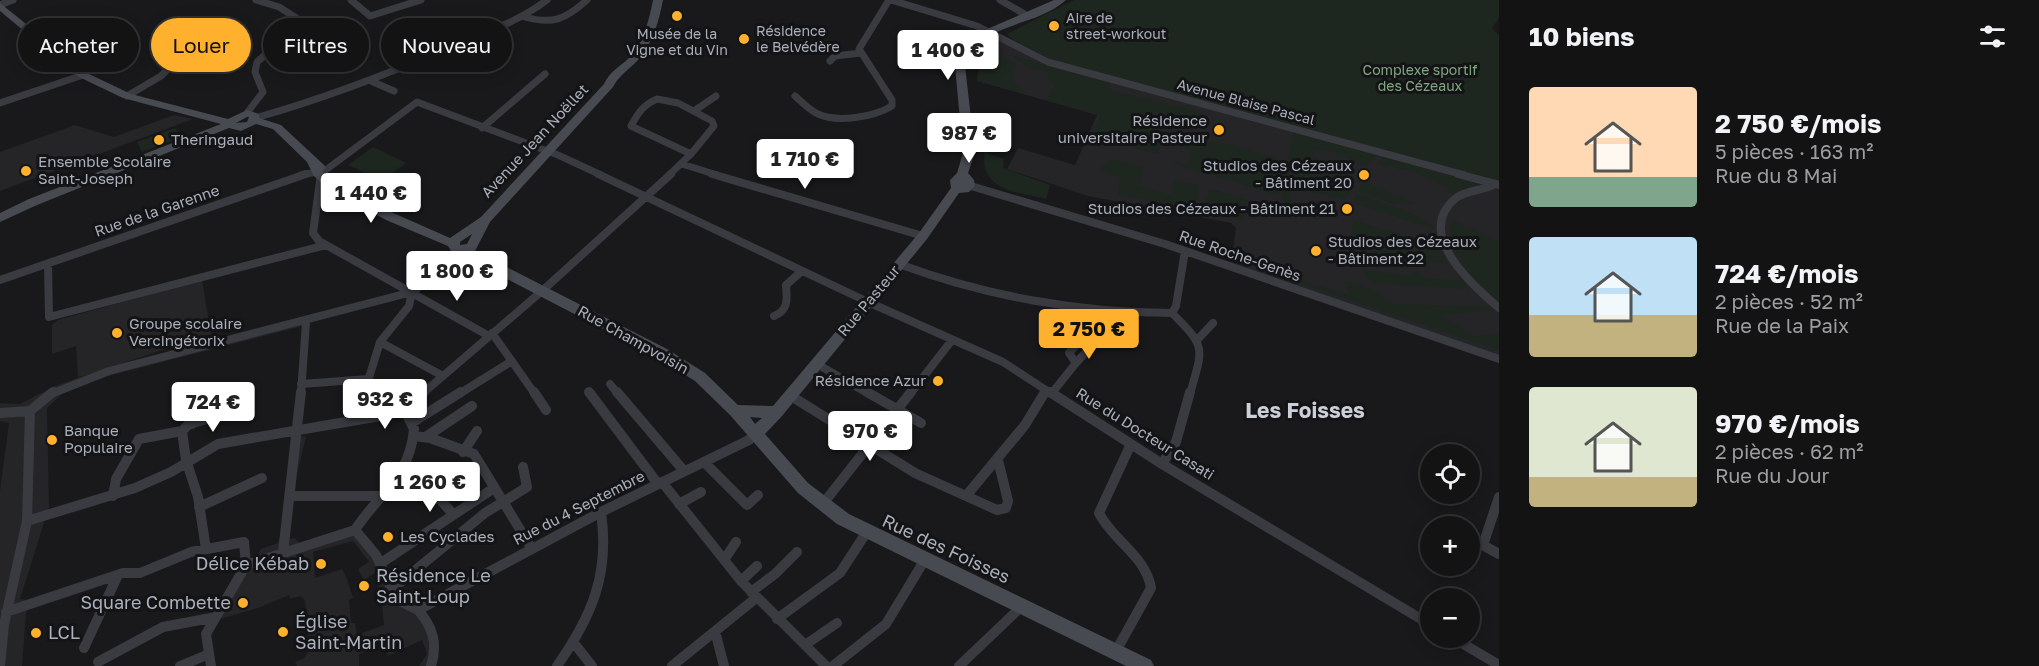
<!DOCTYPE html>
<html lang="fr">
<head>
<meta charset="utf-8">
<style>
  :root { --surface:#131314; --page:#1c1c1d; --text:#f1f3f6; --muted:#9d9ea0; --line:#323234; --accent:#ffb02d }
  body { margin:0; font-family:"Golos Text",sans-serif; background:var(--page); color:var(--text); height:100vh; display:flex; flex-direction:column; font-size:22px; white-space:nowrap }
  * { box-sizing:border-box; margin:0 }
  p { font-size:20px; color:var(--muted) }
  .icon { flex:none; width:33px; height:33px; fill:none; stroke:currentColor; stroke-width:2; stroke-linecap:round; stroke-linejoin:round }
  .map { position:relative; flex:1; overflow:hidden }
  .side { display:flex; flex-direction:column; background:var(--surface); width:540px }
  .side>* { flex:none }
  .banner { position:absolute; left:18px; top:18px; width:570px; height:54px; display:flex; gap:12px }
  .buttons { position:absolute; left:1420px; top:444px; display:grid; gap:12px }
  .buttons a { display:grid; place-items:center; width:60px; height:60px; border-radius:50%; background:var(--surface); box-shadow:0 3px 15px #0003,0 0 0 2px var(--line); font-size:30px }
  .price { position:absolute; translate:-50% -51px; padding:0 14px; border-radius:6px; background:#fff; color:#222; font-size:20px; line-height:39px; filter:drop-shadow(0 2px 3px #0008) }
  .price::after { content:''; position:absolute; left:50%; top:36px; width:18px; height:14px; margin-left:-9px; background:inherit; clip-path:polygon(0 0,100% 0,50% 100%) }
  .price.current { background:var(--accent); color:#111 }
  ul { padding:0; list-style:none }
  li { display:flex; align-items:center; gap:18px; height:150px; padding:0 30px }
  li span { display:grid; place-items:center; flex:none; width:168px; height:120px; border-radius:6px; color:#555 }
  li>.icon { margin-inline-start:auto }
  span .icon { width:72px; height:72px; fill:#fffc; stroke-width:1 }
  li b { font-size:26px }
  h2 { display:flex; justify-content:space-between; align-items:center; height:72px; padding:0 30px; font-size:26px }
  .pill { padding:0 21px; border-radius:27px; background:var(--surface); box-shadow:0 3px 15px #0003,0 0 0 2px var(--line); font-size:21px; line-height:54px }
  .pill.current { background:var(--accent); color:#111 }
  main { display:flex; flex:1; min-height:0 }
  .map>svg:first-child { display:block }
  .built { fill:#252528; fill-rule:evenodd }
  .green { fill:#1e271f }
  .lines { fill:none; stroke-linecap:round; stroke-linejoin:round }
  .minor-far2 { stroke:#393b41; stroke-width:7 }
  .minor-far1 { stroke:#393b41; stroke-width:8 }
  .minor { stroke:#393b41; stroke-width:10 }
  .secondary { fill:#474a51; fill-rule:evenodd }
  .poi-dot { fill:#ffb02d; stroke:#141416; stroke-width:2 }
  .labels { text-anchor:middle; stroke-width:6; stroke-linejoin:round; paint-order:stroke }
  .far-poi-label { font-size:14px; fill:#aab0bc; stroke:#141416; text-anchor:start }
  .far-park-label { font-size:14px; fill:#80a880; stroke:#141416 }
  .far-street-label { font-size:14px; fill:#aab0bc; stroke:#141416 }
  .poi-label { font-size:15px; fill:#aab0bc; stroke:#141416; text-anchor:start }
  .street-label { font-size:15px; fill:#aab0bc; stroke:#141416 }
  .near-street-label { font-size:18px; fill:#aab0bc; stroke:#141416 }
  .near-poi-label { font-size:18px; fill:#aab0bc; stroke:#141416; text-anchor:start }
  .district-label { font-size:21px; font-weight:bold; fill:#cbcfd7; stroke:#141416 }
</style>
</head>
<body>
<main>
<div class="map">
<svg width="1499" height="666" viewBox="0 0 1499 666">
  <rect width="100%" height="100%" fill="#19191b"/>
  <!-- built -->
  <path class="built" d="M996,35L1048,62L1499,181V359L1231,262L1236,228L1231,223L1088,196L1007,169L1018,148L1075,165L1097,115L977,81L982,43Z
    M174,115L193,119L0,191V152L75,125L114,137Z
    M202,280L211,334L120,364L310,316L311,324L307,326L301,436L306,437L297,474L290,539L295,538L302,546L355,530L370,545L390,591L426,618L431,666H419L427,654L422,640L388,656L386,644L359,654V666H297L295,662L304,658L309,651L305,600L300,596L290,599L289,595L258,608L220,619L261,549L278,543L285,518L303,326L104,377L63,393L47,408L49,507L20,599L30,600L26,612L22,666H0V491L9,423L0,421V403L20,404L55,386L83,376L78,377L76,346L52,354V325L58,320ZM353,541L369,562L358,569L364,580L375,573L381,595L384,625L357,635L355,623H351L349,600L353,598L347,579L342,569L315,578L313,552Z"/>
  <!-- green -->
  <path class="green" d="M1074,0H1499V18L1492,28L1499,35V183L1050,59L1012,39L1007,34Z
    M994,51L1016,65L1011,79L1027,94L978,80L982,52L992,55Z
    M1011,55L1109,82L1111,90L1202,112L1204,117L1200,116L1201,120L1189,121L1155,111L1149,126L1190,138L1236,145L1284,161L1280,196L1174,164L1175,161L1187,165L1191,150L1162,141L1157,154L1093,136L1100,115L1047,100L1056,83L1047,80L1050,73L1028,67Z
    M175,128L181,137L142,152L137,142Z
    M1293,133L1378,155L1366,166L1328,150L1314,151L1313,155L1319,162L1356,179L1351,189L1296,178L1285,180Z
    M373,147L406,163L382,181L348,165Z
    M984,152L1004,159L1003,168L1050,185L1046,199C1026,194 994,192 986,171C983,165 985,158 984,152Z
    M1383,157L1482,184L1449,194L1446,192L1450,188L1405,168L1401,170L1389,165L1385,168L1377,164Z
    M1114,160L1143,167L1139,185L1171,195L1175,179L1199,186L1194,210L1118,194L1120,177L1098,171L1106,162Z
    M1293,180H1296L1350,192L1347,200L1292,188L1289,197L1296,206L1295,215L1259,213L1279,209L1283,205L1284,182Z
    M1363,181L1415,204H1393L1358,191Z
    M1209,188L1248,200L1243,220L1202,211Z
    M1357,193L1421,217V221L1434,225V229L1354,203Z
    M1354,220L1438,245L1448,264L1415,259L1418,269L1404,260L1360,253L1351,236Z
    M1452,220L1499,242V301C1476,284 1442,252 1452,220Z
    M1361,269L1408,276L1414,275L1415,271H1420L1422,277L1461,281L1457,276L1471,289L1371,283Z
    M1276,275H1283L1350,295L1344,281C1362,284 1379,292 1393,304L1491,307L1496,310L1441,315L1474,337L1499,333V350Z"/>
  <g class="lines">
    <!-- minor-far2 -->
    <path class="minor-far2" d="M351,0L370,16L421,0
      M891,0L977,26L1048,62L1464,175
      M1000,0L1028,16
      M0,5L13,0
      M525,17C553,25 566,19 587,0
      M830,61L835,56L861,53
      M373,82L394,91
      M127,96L161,76L172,65
      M795,96C802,102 809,110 818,114C837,123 874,117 892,106V100L859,49L889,0
      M657,99L678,103L712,121L714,126L691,154L631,126C638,113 643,105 657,99Z
      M0,103L83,75
      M694,111L716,96
      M247,113L263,92L255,72L257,62L299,25L298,19L279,7L256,0
      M255,118C323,99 388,74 453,46C486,32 518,22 547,0
      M482,128L545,74
      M682,164L717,175
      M301,175L322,171
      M319,175L417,102L558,155L601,175
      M669,175L691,154"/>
    <!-- minor-far1 -->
    <path class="minor-far1" d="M321,174L313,233L319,241L489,336
      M598,174L868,302L1003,362L1052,394
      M712,174L923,236
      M1458,174L1499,185
      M1495,184C1483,191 1466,190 1456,198C1413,233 1472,285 1499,308
      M971,186L1165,244L1499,359
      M48,264L49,317L326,245
      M899,264C985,296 1080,313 1172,313L1176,306L1185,251
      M0,280L306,174
      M1172,313C1207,348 1203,347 1190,394
      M774,316C789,310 787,299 786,285L802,271
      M492,333L535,394
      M1198,339L1213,323
      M380,342L443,376
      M1076,363L1097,340L1091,328
      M817,364L869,394
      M301,384L369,379
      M610,384L618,394
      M1052,393L1076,363L1069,353L1091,328L1101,311
      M51,394L109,371L412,292L428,281L458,249
      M301,394L306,322
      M364,394L380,342L409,306L412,292
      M422,394L542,291L671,174
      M459,394L512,361
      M910,394L952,340
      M1044,394L1046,390"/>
    <!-- minor -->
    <path class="minor" d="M534,392L546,410
      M589,392L658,484
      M617,392L684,471
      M867,392L921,423
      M1050,392L1162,464L1431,625
      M791,396L915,473L966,496
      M30,411L53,392
      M0,413L30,411
      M356,420L365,392
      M413,422L461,392
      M192,424L193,400
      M182,431L186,460L198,497L206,549
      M414,436L430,438L474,454L532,549
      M427,436L472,406
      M463,452L477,431
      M998,460L1008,501L1006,508L997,510L966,496L1025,425L1045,392
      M704,462L747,505L758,495
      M1162,464L1176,442L1190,392
      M399,475L427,479L442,486L436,495L453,514
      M662,482L741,581L826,666
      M113,496L116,479L139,439L182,431L189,424L232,412
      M291,496H385
      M679,504L701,492
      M822,505L911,392
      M199,507L262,478
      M27,521L135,488L171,472L218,444L392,414L404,409L424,392
      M355,530C378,494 410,478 414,429L404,409
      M355,530L376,555L396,599L418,610
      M1470,538L1499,554
      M1483,545L1499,497
      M283,552L301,392
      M724,560L736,542
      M381,563L494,488
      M246,565L355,530
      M741,581L757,566
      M390,591L485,513L527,487L523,467
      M751,592L775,574L797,552
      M418,610L601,512L749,440L755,434
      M418,610C433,627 438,644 431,666
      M6,612L123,573H140L191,552L244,542L246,565L206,634L211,666
      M777,619L840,573L866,533
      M715,631L724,666
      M1453,638L1499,665
      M574,643L592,666
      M805,645L837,623
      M84,648L118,575
      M1116,651L1151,588C1146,556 1113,541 1099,513L1131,444
      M98,662L163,627L216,617
      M0,666L4,625L27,521L30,411
      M180,666L209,654
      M557,666C592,616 610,574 601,512
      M672,666L756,598
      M833,666L886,624L924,561
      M959,666L1022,606"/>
    <!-- secondary -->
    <path class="secondary" d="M653,0H663C659,21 653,42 639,59C630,69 619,75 613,87L490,222L475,251L667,349L705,373L738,405L773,406L919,233L951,188L950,180L957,173L963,153L955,66L961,52L972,39L985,30L1054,0H1066C1034,29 984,19 965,66L975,153L968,173L974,180L975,186L969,192L959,193L927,239L782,416L765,434L808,483L849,514L1151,660L1154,666H1126L837,524L798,493L730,415L695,381L657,357L459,254L451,251L448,246L386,220L326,187L314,176L307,162L273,129L256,124L241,131L229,128L37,205L0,222V213L29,199L221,124L123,98L79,77L0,11V3L87,73L131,94L228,119L247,110L259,114V118L281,125L324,165L326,168L322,171L335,181L373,204L450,238L481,217L604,84C610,71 621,66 630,57C644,41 649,20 653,0ZM247,117H249L247,122L236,123ZM472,234L467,244L460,245V242ZM750,417L762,418L755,424Z"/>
  </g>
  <!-- markers -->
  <g class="poi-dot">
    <circle cx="677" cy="16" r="6"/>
    <circle cx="1054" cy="26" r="6"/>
    <circle cx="744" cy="39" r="6"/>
    <circle cx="1219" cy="130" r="6"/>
    <circle cx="159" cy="140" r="6"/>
    <circle cx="26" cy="171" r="6"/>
    <circle cx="1364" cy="175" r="6"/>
    <circle cx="1347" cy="209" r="6"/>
    <circle cx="1316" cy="251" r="6"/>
    <circle cx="117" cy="333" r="6"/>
    <circle cx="938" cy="381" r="6"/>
    <circle cx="52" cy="440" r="6"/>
    <circle cx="388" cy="537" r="6"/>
    <circle cx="321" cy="564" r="6"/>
    <circle cx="364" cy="586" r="6"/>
    <circle cx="243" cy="603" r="6"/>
    <circle cx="283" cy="632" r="6"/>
    <circle cx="36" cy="633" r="6"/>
  </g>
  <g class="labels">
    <!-- far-poi labels -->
    <g class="far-poi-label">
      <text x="1066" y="23">Aire de<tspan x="1066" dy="16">street-workout</tspan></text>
      <text x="756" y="36">Résidence<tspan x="756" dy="16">le Belvédère</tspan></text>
      <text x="677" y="39" text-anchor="middle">Musée de la<tspan x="677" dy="16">Vigne et du Vin</tspan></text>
    </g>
    <!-- far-park labels -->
    <g class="far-park-label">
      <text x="1420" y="75">Complexe sportif<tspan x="1420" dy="16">des Cézeaux</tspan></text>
    </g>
    <!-- far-street labels -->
    <g class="far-street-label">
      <text transform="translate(1246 102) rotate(15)" y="5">Avenue Blaise Pascal</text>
    </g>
    <!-- poi labels -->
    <g class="poi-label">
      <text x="1207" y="126" text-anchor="end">Résidence<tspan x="1207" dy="17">universitaire Pasteur</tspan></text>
      <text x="171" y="145">Theringaud</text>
      <text x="38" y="167">Ensemble Scolaire<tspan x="38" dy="17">Saint-Joseph</tspan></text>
      <text x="1352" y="171" text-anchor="end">Studios des Cézeaux<tspan x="1352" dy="17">- Bâtiment 20</tspan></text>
      <text x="1335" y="214" text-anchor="end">Studios des Cézeaux - Bâtiment 21</text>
      <text x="1328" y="247">Studios des Cézeaux<tspan x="1328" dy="17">- Bâtiment 22</tspan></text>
      <text x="129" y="329">Groupe scolaire<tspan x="129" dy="17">Vercingétorix</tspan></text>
      <text x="926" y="386" text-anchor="end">Résidence Azur</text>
      <text x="64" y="436">Banque<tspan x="64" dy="17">Populaire</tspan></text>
      <text x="400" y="542">Les Cyclades</text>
    </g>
    <!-- street labels -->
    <g class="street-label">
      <text transform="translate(535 141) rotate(-47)" y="5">Avenue Jean Noëllet</text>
      <text transform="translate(157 211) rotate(-19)" y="5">Rue de la Garenne</text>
      <text transform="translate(1240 256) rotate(19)" y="5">Rue Roche-Genès</text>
      <text transform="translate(869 301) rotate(-50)" y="5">Rue Pasteur</text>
      <text transform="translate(633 340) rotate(29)" y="5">Rue Champvoisin</text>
      <text transform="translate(1145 434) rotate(32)" y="5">Rue du Docteur Casati</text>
      <text transform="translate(579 508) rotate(-27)" y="5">Rue du 4 Septembre</text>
    </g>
    <!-- near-street labels -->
    <g class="near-street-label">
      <text transform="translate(946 549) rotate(25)" y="6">Rue des Foisses</text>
    </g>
    <!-- near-poi labels -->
    <g class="near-poi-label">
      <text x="309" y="570" text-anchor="end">Délice Kébab</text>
      <text x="376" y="582">Résidence Le<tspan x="376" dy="21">Saint-Loup</tspan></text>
      <text x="231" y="609" text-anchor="end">Square Combette</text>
      <text x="295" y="628">Église<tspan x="295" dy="21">Saint-Martin</tspan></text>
      <text x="48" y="639">LCL</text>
    </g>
    <!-- district labels -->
    <g class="district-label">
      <text x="1305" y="418">Les Foisses</text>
    </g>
  </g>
</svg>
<div class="buttons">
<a><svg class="icon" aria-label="locate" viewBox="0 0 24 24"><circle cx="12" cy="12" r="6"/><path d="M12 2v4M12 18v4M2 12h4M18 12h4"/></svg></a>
<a>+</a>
<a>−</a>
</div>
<b class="price" style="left:948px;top:81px">1 400 €</b>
<b class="price" style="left:969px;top:164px">987 €</b>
<b class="price" style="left:805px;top:190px">1 710 €</b>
<b class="price" style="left:371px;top:224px">1 440 €</b>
<b class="price" style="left:457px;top:302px">1 800 €</b>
<b class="price current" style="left:1089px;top:360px">2 750 €</b>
<b class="price" style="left:385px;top:430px">932 €</b>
<b class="price" style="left:213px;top:433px">724 €</b>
<b class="price" style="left:870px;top:462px">970 €</b>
<b class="price" style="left:430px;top:513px">1 260 €</b>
<div class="banner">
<a class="pill">Acheter</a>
<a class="pill current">Louer</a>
<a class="pill">Filtres</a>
<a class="pill">Nouveau</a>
</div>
</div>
<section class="side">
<h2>10 biens<svg class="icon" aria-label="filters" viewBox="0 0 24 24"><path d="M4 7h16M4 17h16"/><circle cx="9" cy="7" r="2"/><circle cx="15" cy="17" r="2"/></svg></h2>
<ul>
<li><span style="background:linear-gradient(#ffd9b3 75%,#7fa58c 0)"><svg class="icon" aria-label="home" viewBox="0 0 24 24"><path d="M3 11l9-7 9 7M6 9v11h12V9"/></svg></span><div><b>2 750 €/mois</b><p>5 pièces · 163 m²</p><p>Rue du 8 Mai</p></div></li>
<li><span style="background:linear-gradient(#bfe0f5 65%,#c2b280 0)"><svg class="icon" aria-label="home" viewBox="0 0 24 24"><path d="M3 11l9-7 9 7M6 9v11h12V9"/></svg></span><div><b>724 €/mois</b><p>2 pièces · 52 m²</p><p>Rue de la Paix</p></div></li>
<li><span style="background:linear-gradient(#dfe7d0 75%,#c2b280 0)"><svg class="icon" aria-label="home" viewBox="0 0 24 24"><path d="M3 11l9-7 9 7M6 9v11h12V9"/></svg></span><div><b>970 €/mois</b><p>2 pièces · 62 m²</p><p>Rue du Jour</p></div></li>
</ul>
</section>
</main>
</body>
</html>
